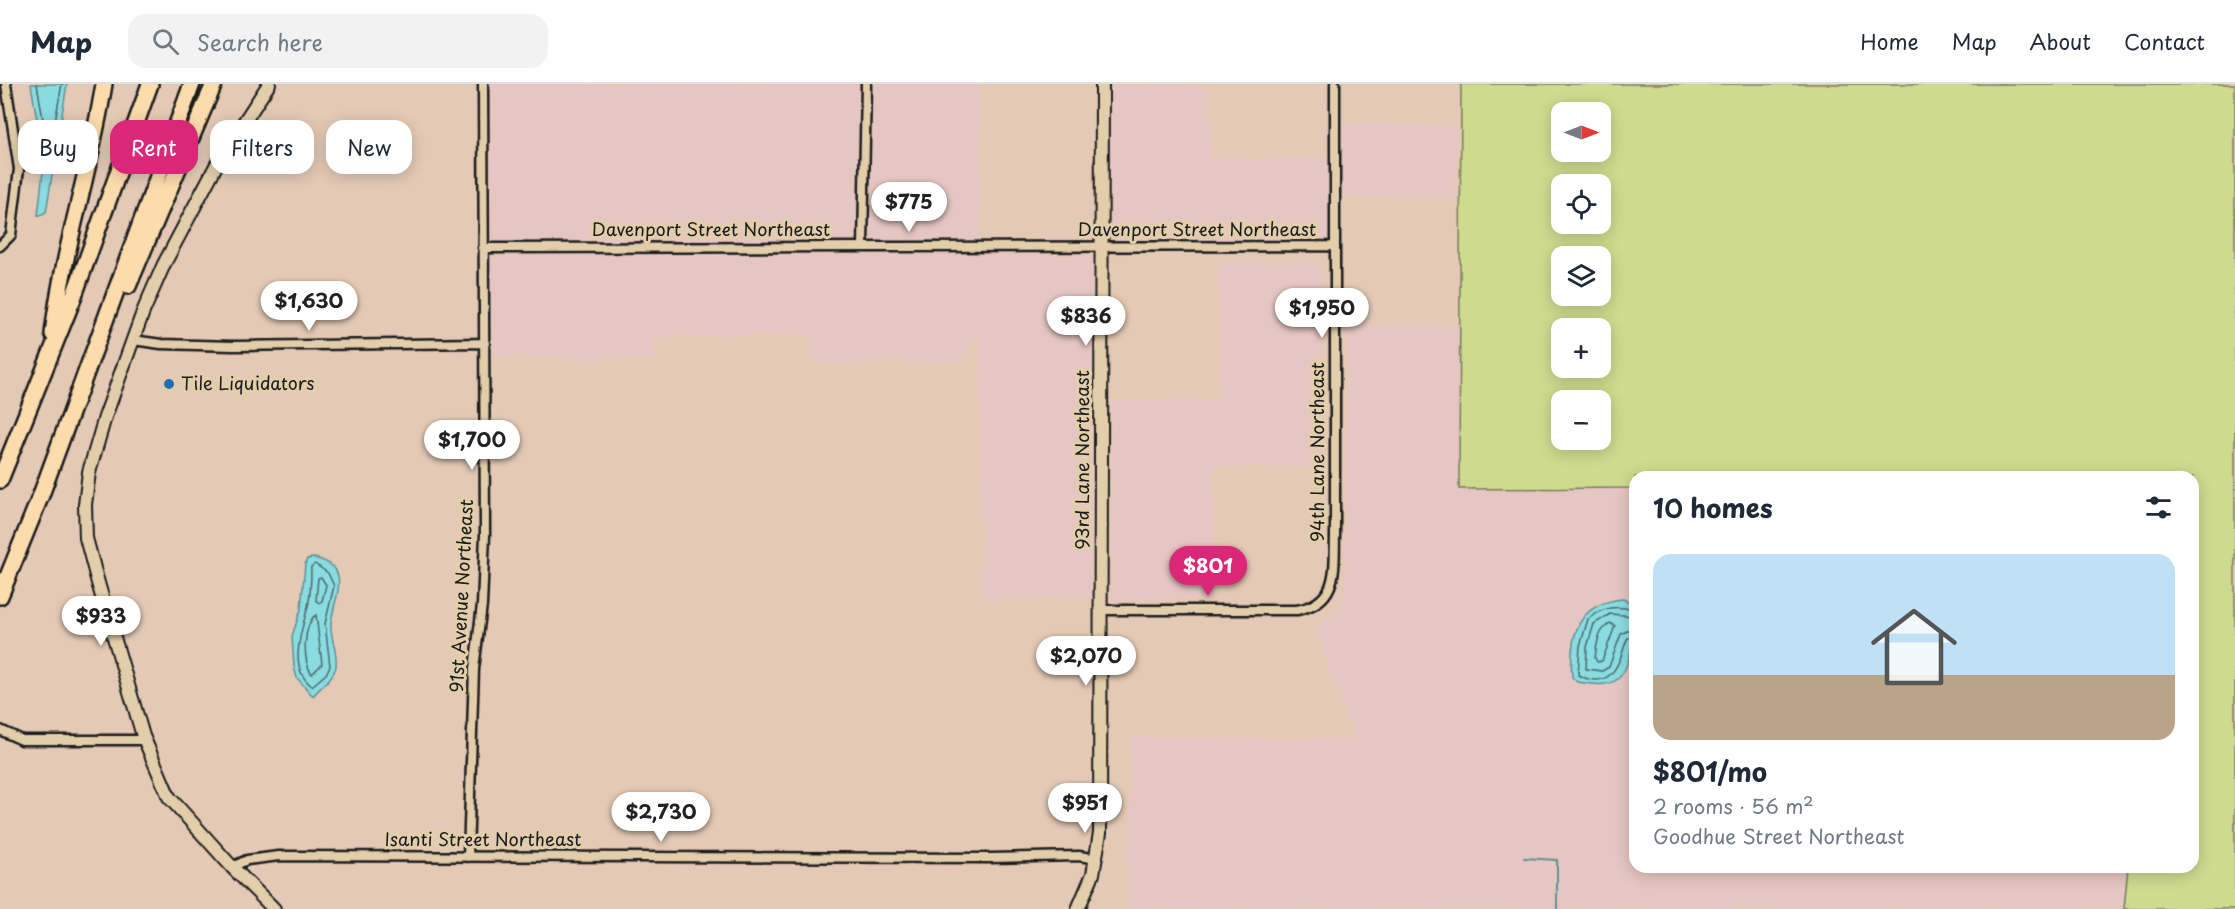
<!DOCTYPE html>
<html lang="en">
<head>
<meta charset="utf-8">
<style>
  :root { --surface:#fff; --page:#f2f2f3; --text:#1f2937; --muted:#747a83; --line:#e0e1e3; --accent:#db2777 }
  body { margin:0; font-family:"Playpen Sans",sans-serif; background:var(--page); color:var(--text); height:100vh; display:flex; flex-direction:column; font-size:22px; white-space:nowrap }
  * { box-sizing:border-box; margin:0 }
  p { font-size:20px; color:var(--muted) }
  .icon { flex:none; width:33px; height:33px; fill:none; stroke:currentColor; stroke-width:2; stroke-linecap:round; stroke-linejoin:round }
  .map { position:relative; flex:1; overflow:hidden }
  .side { position:absolute; left:1629px; top:387px; width:570px; height:402px; display:flex; flex-direction:column; background:var(--surface); border-radius:18px; box-shadow:0 3px 15px #0003 }
  .side>* { flex:none }
  .banner { position:absolute; left:18px; top:36px; width:570px; height:54px; display:flex; gap:12px }
  .needle { width:39px; rotate:90deg }
  .fabs { position:absolute; left:1551px; top:18px; display:grid; gap:12px }
  .fabs a { display:grid; place-items:center; width:60px; height:60px; border-radius:12px; background:var(--surface); box-shadow:0 3px 15px #0003; font-size:30px }
  .price { position:absolute; translate:-50% -51px; padding:0 14px; border-radius:21px; background:#fff; color:#222; font-size:20px; line-height:39px; filter:drop-shadow(0 2px 3px #0008) }
  .price::after { content:''; position:absolute; left:50%; top:36px; width:18px; height:14px; margin-left:-9px; background:inherit; clip-path:polygon(0 0,100% 0,50% 100%) }
  .price.current { background:var(--accent); color:#fff }
  ul { padding:0; list-style:none }
  li { display:grid; align-content:center; gap:12px; height:318px; padding:0 24px }
  li span { display:grid; place-items:center; height:186px; border-radius:18px; color:#555 }
  li>.icon { margin-inline-start:auto }
  span .icon { width:108px; height:108px; fill:#fffc; stroke-width:1 }
  li b { font-size:26px }
  h2 { display:flex; justify-content:space-between; align-items:center; height:72px; padding:0 24px; font-size:26px }
  .pill { padding:0 21px; border-radius:18px; background:var(--surface); box-shadow:0 3px 15px #0003; font-size:21px; line-height:54px }
  .pill.current { background:var(--accent); color:#fff }
  header { display:flex; align-items:center; gap:36px; box-sizing:border-box; height:84px; padding:0 30px; background:var(--surface); border-bottom:2px solid var(--line) }
  header strong { font-size:28px }
  nav { display:flex; gap:33px; margin-inline-start:auto; font-size:21px }
  .search { width:420px; height:54px; background:var(--page); display:flex; align-items:center; gap:15px; box-sizing:border-box; padding:0 21px; border-radius:18px; color:var(--muted); font-size:22px }
  .map>svg:first-child { display:block }
  .built { fill:#e6c6c2 }
  .green { fill:#cedb8f; stroke:#757c56; stroke-width:1.5; fill-rule:evenodd }
  .water { fill:#8adce1; stroke:#5e8f92; stroke-width:1.5 }
  .lines { fill:none; stroke-linecap:round; stroke-linejoin:round }
  .shore { stroke:#48696b; stroke-width:1.5 }
  .stream { stroke:#5e8f92; stroke-width:2 }
  .street-casing { stroke:#1c1c1c; stroke-width:13 }
  .secondary-casing { stroke:#1c1c1c; stroke-width:16 }
  .highway-casing { stroke:#1c1c1c; stroke-width:20 }
  .street { stroke:#e3ceac; stroke-width:8 }
  .secondary { stroke:#e3ceac; stroke-width:12 }
  .highway { stroke:#fcdcac; stroke-width:15 }
  .poi-dot { fill:#1f6fb2; stroke:#e3ceac; stroke-width:2 }
  .labels { text-anchor:middle; stroke-width:6; stroke-linejoin:round; paint-order:stroke }
  .street-label { font-size:18px; fill:#1c1c1c; stroke:#e3ceac }
  .poi-label { font-size:18px; fill:#1c1c1c; stroke:#e3ceac; text-anchor:start }
</style>
</head>
<body>
<header>
<strong>Map</strong>
<div class="search"><svg class="icon" aria-label="search" viewBox="0 0 24 24"><circle cx="10" cy="10" r="6"/><path d="M15 15l6 6"/></svg>Search here</div>
<nav><a>Home</a><a>Map</a><a>About</a><a>Contact</a></nav>
</header>
<div class="map">
<svg width="2235" height="825" viewBox="0 0 2235 825">
  <rect width="100%" height="100%" fill="#e4cab6"/>
  <filter id="ink" filterUnits="userSpaceOnUse"><feTurbulence type="fractalNoise" baseFrequency=".0167" numOctaves="2"/><feDisplacementMap in="SourceGraphic" scale="12" xChannelSelector="R" yChannelSelector="G"/><feConvolveMatrix kernelMatrix="1 2 1 2 8 2 1 2 1" color-interpolation-filters="sRGB"/></filter>
  <g filter="url(#ink)">
    <!-- built -->
    <path class="built" d="M487,0H980V158L483,164Z
      M1108,3H1209L1211,75L1341,73L1342,38L1457,42L1456,115L1342,113V158L1108,154Z
      M983,168L1095,172L1093,514L982,516L979,256H968L967,277L812,279L810,250L654,253V276L493,272L490,178L503,169Z
      M1320,178L1322,382L1213,383L1214,515L1113,516L1111,317L1219,316L1218,179Z
      M1347,241L1460,243L1459,405L1635,404V783H2128L2124,825H1127L1131,653L1355,654L1315,545L1344,523Z"/>
    <!-- green -->
    <path class="green" d="M1461,0H2235V825H2124L2128,783H2193V393H1635V404L1459,405ZM1562,28H1600V68H1562ZM1562,100H1600V140H1562ZM1562,172H1600V212H1562ZM1562,244H1600V284H1562ZM1562,316H1600V356H1562Z"/>
    <!-- water -->
    <path class="water" d="M31,0H67L46,128L38,132L44,78Z
      M314,474C355,483 333,514 331,540C330,554 338,568 336,582C334,594 320,603 313,612L297,594L294,583L292,552L301,525L305,480L307,475Z
      M1623,515L1635,521C1635,539 1633,580 1619,594C1608,604 1590,600 1577,598L1572,593C1569,552 1577,519 1623,515Z"/>
    <g class="lines">
      <!-- shore -->
      <path class="shore" d="M37,0L45,47L49,55L52,53L62,0
        M315,480L328,489L334,502L325,540L330,582L326,590L312,602C288,585 301,548 307,526C311,513 311,496 311,483Z
        M321,493L326,501L322,517L319,519L316,516L318,494Z
        M1635,525C1615,522 1605,522 1588,535L1580,562L1578,591C1612,608 1619,579 1627,555L1635,551
        M316,531L322,580L312,590C302,579 303,539 316,531Z
        M1635,532L1610,530L1594,540L1587,563L1586,585L1602,587L1609,583L1621,550L1635,543
        M1610,539L1615,542L1602,577L1597,578L1595,574C1597,560 1597,548 1610,539Z"/>
      <!-- stream -->
      <path class="stream" d="M1524,774L1557,776V825"/>
      <!-- street casing -->
      <g class="street-casing">
        <path id="street" d="M0,162L11,151L19,85L6,0
          M863,162L866,0
          M483,164L1334,162
          M133,256L161,260L233,262L485,259
          M1101,526H1297C1339,518 1334,486 1335,451V0
          M0,646L22,656H145
          M468,773L474,585L482,521L485,451L483,0
          M232,783L247,776L279,772L990,774L1079,772L1097,775"/>
      </g>
      <!-- secondary casing -->
      <g class="secondary-casing">
        <path id="secondary" d="M269,0L218,78L164,180L143,228L105,333L89,388L85,421L86,454L98,499L143,652L169,713L232,783L274,825
          M1078,825L1093,790L1100,749L1102,0"/>
      </g>
      <!-- highway casing -->
      <g class="highway-casing">
        <path id="highway" d="M128,202L214,0
          M53,250C63,165 91,84 104,0
          M0,396L72,217L150,0
          M0,512L41,411L192,0"/>
      </g>
      <!-- street -->
      <use href="#street" class="street"/>
      <!-- secondary -->
      <use href="#secondary" class="secondary"/>
      <!-- highway -->
      <use href="#highway" class="highway"/>
    </g>
  </g>
  <!-- markers -->
  <circle class="poi-dot" cx="169" cy="300" r="6"/>
  <g class="labels">
    <!-- street labels -->
    <g class="street-label">
      <text x="711" y="152">Davenport Street Northeast</text>
      <text x="1197" y="152">Davenport Street Northeast</text>
      <text transform="translate(1318 368) rotate(-90)" y="6">94th Lane Northeast</text>
      <text transform="translate(1083 376) rotate(-90)" y="6">93rd Lane Northeast</text>
      <text transform="translate(462 512) rotate(-87)" y="6">91st Avenue Northeast</text>
      <text x="483" y="762">Isanti Street Northeast</text>
    </g>
    <!-- poi labels -->
    <g class="poi-label">
      <text x="181" y="306">Tile Liquidators</text>
    </g>
  </g>
</svg>
<div class="fabs">
<a><svg class="needle" viewBox="-14 -14 28 28"><path d="M0-13l5 13h-10z" fill="#e53935"/><path d="M0 13l5-13h-10z" fill="#747a83"/></svg></a>
<a><svg class="icon" aria-label="locate" viewBox="0 0 24 24"><circle cx="12" cy="12" r="6"/><path d="M12 2v4M12 18v4M2 12h4M18 12h4"/></svg></a>
<a><svg class="icon" aria-label="layers" viewBox="0 0 24 24"><path d="M12 4l9 5-9 5-9-5zM3 14l9 5 9-5"/></svg></a>
<a>+</a>
<a>−</a>
</div>
<b class="price" style="left:909px;top:149px">$775</b>
<b class="price" style="left:309px;top:248px">$1,630</b>
<b class="price" style="left:1322px;top:255px">$1,950</b>
<b class="price" style="left:1086px;top:263px">$836</b>
<b class="price" style="left:472px;top:387px">$1,700</b>
<b class="price current" style="left:1208px;top:513px">$801</b>
<b class="price" style="left:101px;top:563px">$933</b>
<b class="price" style="left:1086px;top:603px">$2,070</b>
<b class="price" style="left:1085px;top:750px">$951</b>
<b class="price" style="left:661px;top:759px">$2,730</b>
<div class="banner">
<a class="pill">Buy</a>
<a class="pill current">Rent</a>
<a class="pill">Filters</a>
<a class="pill">New</a>
</div>
<section class="side">
<h2>10 homes<svg class="icon" aria-label="filters" viewBox="0 0 24 24"><path d="M4 7h16M4 17h16"/><circle cx="9" cy="7" r="2"/><circle cx="15" cy="17" r="2"/></svg></h2>
<ul>
<li><span style="background:linear-gradient(#bfe0f5 65%,#b9a48a 0)"><svg class="icon" aria-label="home" viewBox="0 0 24 24"><path d="M3 11l9-7 9 7M6 9v11h12V9"/></svg></span><div><b>$801/mo</b><p>2 rooms · 56 m²</p><p>Goodhue Street Northeast</p></div></li>
</ul>
</section>
</div>
</body>
</html>
